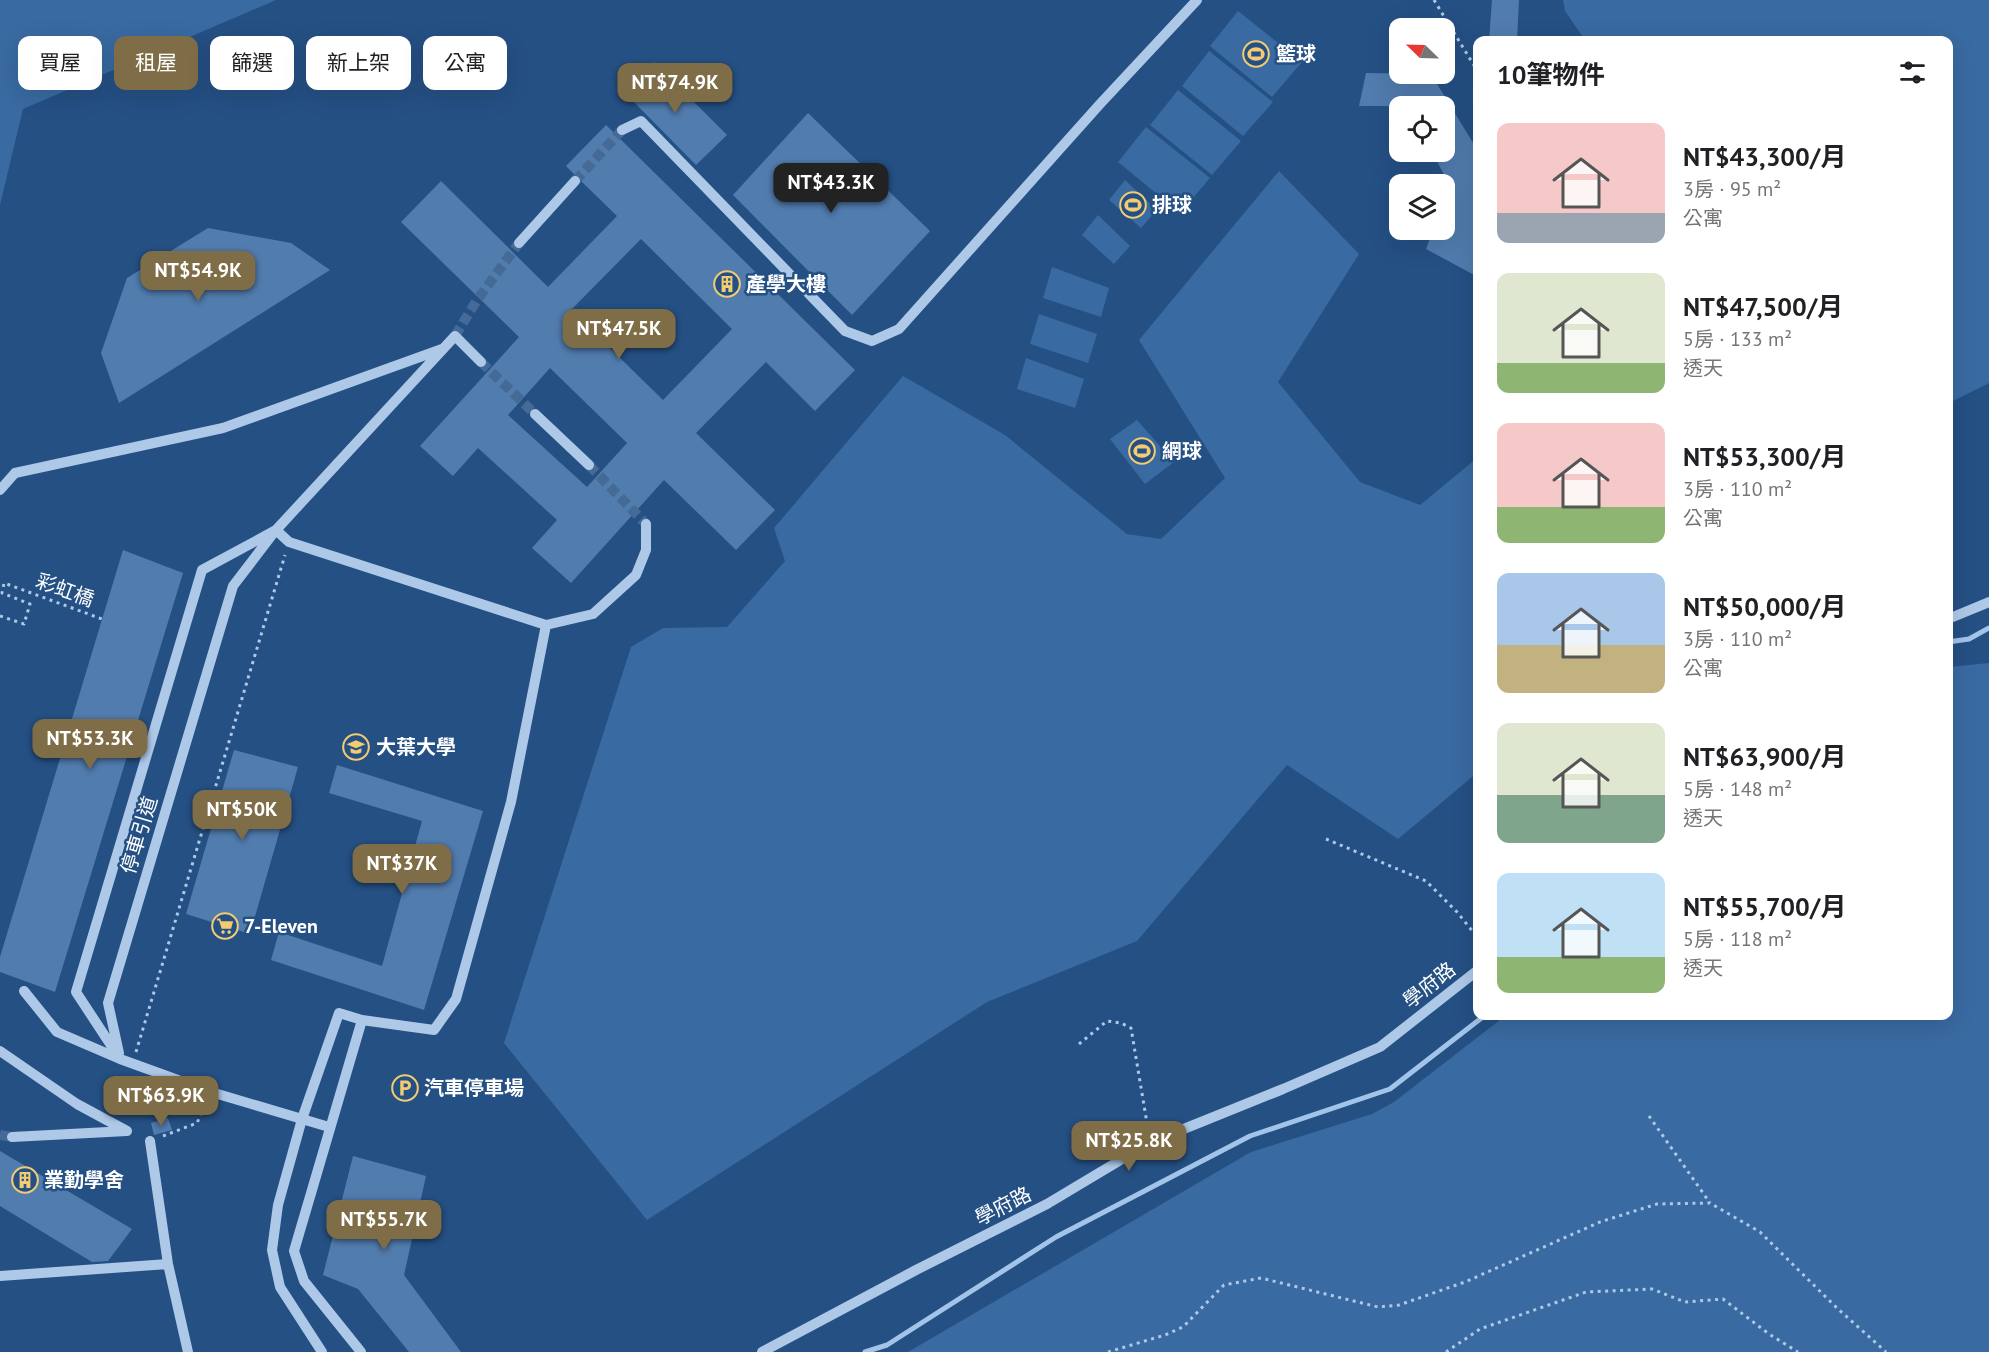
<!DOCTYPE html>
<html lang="zh-TW">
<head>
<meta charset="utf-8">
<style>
  :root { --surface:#fff; --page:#f6f6f6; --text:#202124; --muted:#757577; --accent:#7e6d47 }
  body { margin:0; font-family:"PT Sans","Noto Sans TC",sans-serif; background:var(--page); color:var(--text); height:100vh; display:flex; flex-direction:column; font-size:22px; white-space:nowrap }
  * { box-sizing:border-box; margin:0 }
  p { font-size:20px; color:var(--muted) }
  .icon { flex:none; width:33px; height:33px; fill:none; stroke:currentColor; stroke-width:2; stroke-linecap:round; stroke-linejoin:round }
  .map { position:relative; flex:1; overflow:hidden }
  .side { position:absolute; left:1473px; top:36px; width:480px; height:984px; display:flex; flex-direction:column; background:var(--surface); border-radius:12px; box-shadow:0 6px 24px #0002 }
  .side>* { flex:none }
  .top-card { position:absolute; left:18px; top:36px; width:570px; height:54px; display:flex; gap:12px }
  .needle { width:39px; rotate:293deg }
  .controls { position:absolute; left:1389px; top:18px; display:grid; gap:12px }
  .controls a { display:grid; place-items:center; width:66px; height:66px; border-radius:12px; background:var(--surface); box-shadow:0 6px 24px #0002; font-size:30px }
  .price { position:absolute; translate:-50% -51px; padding:0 14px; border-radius:12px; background:var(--accent); color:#fff; font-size:20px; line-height:39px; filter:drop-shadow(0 2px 3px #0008) }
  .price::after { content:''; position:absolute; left:50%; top:36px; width:18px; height:14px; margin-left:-9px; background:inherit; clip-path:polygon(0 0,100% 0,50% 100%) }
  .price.on { background:#222; color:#fff }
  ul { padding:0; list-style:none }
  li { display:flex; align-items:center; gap:18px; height:150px; padding:0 24px }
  li span { display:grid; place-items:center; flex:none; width:168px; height:120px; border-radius:12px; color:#555 }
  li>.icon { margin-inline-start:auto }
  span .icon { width:72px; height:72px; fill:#fffc; stroke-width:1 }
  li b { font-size:26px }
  h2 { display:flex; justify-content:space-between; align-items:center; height:72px; padding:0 24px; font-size:26px }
  .pill { padding:0 21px; border-radius:12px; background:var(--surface); box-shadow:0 6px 24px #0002; font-size:21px; line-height:54px }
  .pill.on { background:var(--accent); color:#fff }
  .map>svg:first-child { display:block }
  .green { fill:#396aa1 }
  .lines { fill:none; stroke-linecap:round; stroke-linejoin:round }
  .stream { stroke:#a2c4e9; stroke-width:5 }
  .building { fill:#517cae; fill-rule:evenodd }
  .minor-tunnel { stroke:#466a96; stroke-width:10; stroke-dasharray:10 5; stroke-linecap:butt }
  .path { stroke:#aec9e8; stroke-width:3; stroke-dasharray:3 4.5; stroke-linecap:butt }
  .minor { stroke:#aec9e8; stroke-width:10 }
  .labels { text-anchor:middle; stroke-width:5; stroke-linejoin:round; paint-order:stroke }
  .poi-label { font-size:20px; font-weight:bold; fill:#fff; stroke:#255084; text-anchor:start }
  .street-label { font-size:20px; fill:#fff; stroke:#255084 }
</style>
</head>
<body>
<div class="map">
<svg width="1989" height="1352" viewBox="0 0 1989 1352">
  <rect width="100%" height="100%" fill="#255084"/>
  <!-- green -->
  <path class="green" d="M0,0H276L23,109L0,205Z
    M1563,0H1989V383L1949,403L1948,40H1585L1565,11Z
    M1238,11L1302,62L1272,97L1210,46Z
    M1209,51L1273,102L1243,136L1182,86Z
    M1178,90L1241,141L1212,175L1150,125Z
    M1146,127L1210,178L1180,213L1118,162Z
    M1279,171L1359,254L1278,382L1360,482L1420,505L1477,458V773L1398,839L1287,765L1137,941L987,1002L647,1220L504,1043L631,647L663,628L727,627L785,561L774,528L903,376L1005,435L1127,534L1161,539L1225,478L1139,340Z
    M1125,180L1157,210L1141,228L1109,200Z
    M1098,215L1130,246L1114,264L1082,235Z
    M1052,267L1109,288L1101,317L1043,298Z
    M1039,314L1097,334L1088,363L1030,344Z
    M1026,358L1084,379L1075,408L1017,389Z
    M1137,420L1174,462L1145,484L1110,439Z
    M1989,663V1352H908L1251,1152L1372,1114L1394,1102L1505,1016H1948L1949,667Z"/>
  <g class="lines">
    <!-- stream -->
    <path class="stream" d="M1948,642L1969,639L1989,628
      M865,1352L887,1345L1056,1237L1250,1136L1390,1089L1484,1016"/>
  </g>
  <!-- building -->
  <path class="building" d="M1492,0H1519L1517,40H1489Z
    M654,62L727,135L696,165L624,92Z
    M1366,73L1431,74L1478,151V277L1426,249L1433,230H1444V199L1450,186L1432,152H1444V106H1359Z
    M808,113L930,231L852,315L733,195Z
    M606,125L855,370L815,411L766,362L696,433L775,510L736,550L664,480L571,583L532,548L557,520L478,448L453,476L420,446L519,337L401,222L441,181L548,287L617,216L582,182L580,176L574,174L566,166ZM641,239L732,329L663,400L571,310ZM550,368L627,443L587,487L508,415Z
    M208,228L291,243L330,270L119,403L101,353L127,278Z
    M123,550L183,573L55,992L0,972V957Z
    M234,750L298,767L250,934L186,914Z
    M337,765L483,811L424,1010L271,960L279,932L382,966L422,821L329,793Z
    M168,1118L172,1130L154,1135L151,1123Z
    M0,1151L132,1229L108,1261L92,1262L0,1206Z
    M353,1156L426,1176L404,1275L461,1352H409L358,1289L323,1275Z"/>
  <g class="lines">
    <!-- minor-tunnel -->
    <path class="minor-tunnel" d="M575,181L622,130
      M455,336L477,300L519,243
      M481,362L535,414
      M589,465L646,524
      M0,1135L12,1137"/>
    <!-- path -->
    <path class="path" d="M1434,0L1478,72
      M1476,149H1478
      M0,616L24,624L30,604L2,593L4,583L102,619
      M1326,839L1426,881L1457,912L1478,938
      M1079,1044L1107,1021L1121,1023L1131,1028L1148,1129
      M136,1052L285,555
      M1649,1116L1710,1203
      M163,1136L197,1123L205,1105
      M1108,1352L1165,1335L1183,1327L1224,1285L1261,1278L1378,1307L1399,1305L1465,1282L1600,1222L1657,1204L1710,1203L1760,1232L1838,1309L1886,1352
      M1446,1352L1480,1329L1586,1292L1652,1289L1685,1302L1723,1299L1769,1334L1798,1352"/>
    <!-- minor -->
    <path class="minor" d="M622,130L641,121L845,331L872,341L899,329L1100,104L1197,0
      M519,243L575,181
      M535,414L589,465
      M0,490L15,473L223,428L442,349
      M276,530L202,570L76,992L120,1059L211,1092L329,1127
      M1948,619L1989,602
      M546,625L593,614L636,575L646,550V524
      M24,991L57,1032L120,1059
      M0,1051L77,1104L127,1131L12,1137
      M119,1053L108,1003L233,586L272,535
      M150,1141L168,1264L188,1352
      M0,1276L168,1264
      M322,1352L280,1287L272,1250L278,1205L302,1119L339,1013L362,1020L434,1030L456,999L511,802L546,625L289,542L276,530L455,336L481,362
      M361,1352L304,1281L294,1251L362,1020
      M762,1352L916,1270L1047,1204L1149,1143L1283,1089L1380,1047L1478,970"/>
  </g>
  <!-- icons -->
  <defs>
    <g id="stadium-ring" transform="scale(1.35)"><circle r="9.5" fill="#255084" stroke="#f2cb72" stroke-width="1.5"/><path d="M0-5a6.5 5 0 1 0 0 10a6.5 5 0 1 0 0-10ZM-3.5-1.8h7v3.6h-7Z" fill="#f2cb72"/></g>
    <g id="building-ring" transform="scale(1.35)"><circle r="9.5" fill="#255084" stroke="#f2cb72" stroke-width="1.5"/><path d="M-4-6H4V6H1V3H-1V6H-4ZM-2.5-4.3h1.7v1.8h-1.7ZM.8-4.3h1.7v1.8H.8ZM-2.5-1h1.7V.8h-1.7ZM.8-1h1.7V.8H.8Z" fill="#f2cb72"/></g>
    <g id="university-ring" transform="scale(1.35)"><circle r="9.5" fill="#255084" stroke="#f2cb72" stroke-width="1.5"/><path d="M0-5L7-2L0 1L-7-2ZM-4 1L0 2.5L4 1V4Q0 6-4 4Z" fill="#f2cb72"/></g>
    <g id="supermarket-ring" transform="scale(1.35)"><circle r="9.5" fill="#255084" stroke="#f2cb72" stroke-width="1.5"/><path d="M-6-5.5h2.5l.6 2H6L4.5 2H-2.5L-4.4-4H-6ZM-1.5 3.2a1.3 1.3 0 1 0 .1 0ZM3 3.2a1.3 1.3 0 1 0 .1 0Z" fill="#f2cb72"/></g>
    <g id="parking-ring" transform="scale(1.35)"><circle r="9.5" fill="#255084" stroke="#f2cb72" stroke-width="1.5"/><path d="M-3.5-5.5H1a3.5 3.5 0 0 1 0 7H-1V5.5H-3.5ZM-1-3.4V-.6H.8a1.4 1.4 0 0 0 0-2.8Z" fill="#f2cb72"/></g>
  </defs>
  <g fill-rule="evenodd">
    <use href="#stadium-ring" x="1256" y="54"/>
    <use href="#stadium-ring" x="1133" y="205"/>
    <use href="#building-ring" x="727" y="284"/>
    <use href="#stadium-ring" x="1142" y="451"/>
    <use href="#university-ring" x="356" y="747"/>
    <use href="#supermarket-ring" x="225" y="926"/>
    <use href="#parking-ring" x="405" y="1088"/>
    <use href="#building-ring" x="25" y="1180"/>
  </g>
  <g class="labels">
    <!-- poi labels -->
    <g class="poi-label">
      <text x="1276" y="61">籃球</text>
      <text x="1152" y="212">排球</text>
      <text x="746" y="291">產學大樓</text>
      <text x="1162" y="458">網球</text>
      <text x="376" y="754">大葉大學</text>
      <text x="244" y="933">7-Eleven</text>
      <text x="424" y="1095">汽車停車場</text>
      <text x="44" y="1187">業勤學舍</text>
    </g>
    <!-- street labels -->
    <g class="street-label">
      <text transform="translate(65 590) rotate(20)" y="7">彩虹橋</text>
      <text transform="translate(139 835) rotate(-73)" y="7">停車引道</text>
      <text transform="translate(1429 985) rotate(-38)" y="7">學府路</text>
      <text transform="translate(1003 1206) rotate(-27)" y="7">學府路</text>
    </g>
  </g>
</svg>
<div class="controls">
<a><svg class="needle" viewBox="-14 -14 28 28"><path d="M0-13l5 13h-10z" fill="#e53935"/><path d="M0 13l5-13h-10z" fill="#757577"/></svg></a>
<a><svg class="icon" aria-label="locate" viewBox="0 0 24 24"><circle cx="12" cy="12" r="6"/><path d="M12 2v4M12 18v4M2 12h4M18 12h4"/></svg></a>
<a><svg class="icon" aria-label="layers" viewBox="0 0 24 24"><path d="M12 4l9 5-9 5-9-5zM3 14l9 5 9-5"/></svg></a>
</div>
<b class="price" style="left:675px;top:114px">NT$74.9K</b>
<b class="price on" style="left:831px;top:214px">NT$43.3K</b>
<b class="price" style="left:198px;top:302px">NT$54.9K</b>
<b class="price" style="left:619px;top:360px">NT$47.5K</b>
<b class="price" style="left:90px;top:770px">NT$53.3K</b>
<b class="price" style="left:242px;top:841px">NT$50K</b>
<b class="price" style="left:402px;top:895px">NT$37K</b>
<b class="price" style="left:161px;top:1127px">NT$63.9K</b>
<b class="price" style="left:1129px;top:1172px">NT$25.8K</b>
<b class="price" style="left:384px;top:1251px">NT$55.7K</b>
<div class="top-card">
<a class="pill">買屋</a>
<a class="pill on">租屋</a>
<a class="pill">篩選</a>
<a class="pill">新上架</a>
<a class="pill">公寓</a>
</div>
<section class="side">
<h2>10筆物件<svg class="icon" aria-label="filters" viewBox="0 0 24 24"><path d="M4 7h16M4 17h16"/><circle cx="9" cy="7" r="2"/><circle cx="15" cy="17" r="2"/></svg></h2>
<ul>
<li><span style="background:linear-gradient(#f6c9c9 75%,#9aa5b1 0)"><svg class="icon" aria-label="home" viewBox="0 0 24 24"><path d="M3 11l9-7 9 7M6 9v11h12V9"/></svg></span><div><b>NT$43,300/月</b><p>3房 · 95 m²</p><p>公寓</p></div></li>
<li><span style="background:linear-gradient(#dfe7d0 75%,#8fb573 0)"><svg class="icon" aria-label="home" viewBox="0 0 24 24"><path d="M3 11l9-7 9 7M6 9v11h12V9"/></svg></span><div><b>NT$47,500/月</b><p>5房 · 133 m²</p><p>透天</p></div></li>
<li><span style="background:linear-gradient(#f6c9c9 70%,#8fb573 0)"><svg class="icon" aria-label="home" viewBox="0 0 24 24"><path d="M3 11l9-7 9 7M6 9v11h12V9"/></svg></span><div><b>NT$53,300/月</b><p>3房 · 110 m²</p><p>公寓</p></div></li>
<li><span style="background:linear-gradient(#a9c7e8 60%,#c2b280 0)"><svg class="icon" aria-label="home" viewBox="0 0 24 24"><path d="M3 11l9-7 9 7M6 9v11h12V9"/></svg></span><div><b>NT$50,000/月</b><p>3房 · 110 m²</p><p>公寓</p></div></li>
<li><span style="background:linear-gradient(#dfe7d0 60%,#7fa58c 0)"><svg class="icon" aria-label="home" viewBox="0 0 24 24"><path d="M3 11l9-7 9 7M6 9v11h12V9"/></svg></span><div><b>NT$63,900/月</b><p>5房 · 148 m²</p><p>透天</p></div></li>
<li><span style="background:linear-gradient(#bfe0f5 70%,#8fb573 0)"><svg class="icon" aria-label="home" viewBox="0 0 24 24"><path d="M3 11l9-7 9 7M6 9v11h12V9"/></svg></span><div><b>NT$55,700/月</b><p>5房 · 118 m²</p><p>透天</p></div></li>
</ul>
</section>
</div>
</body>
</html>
